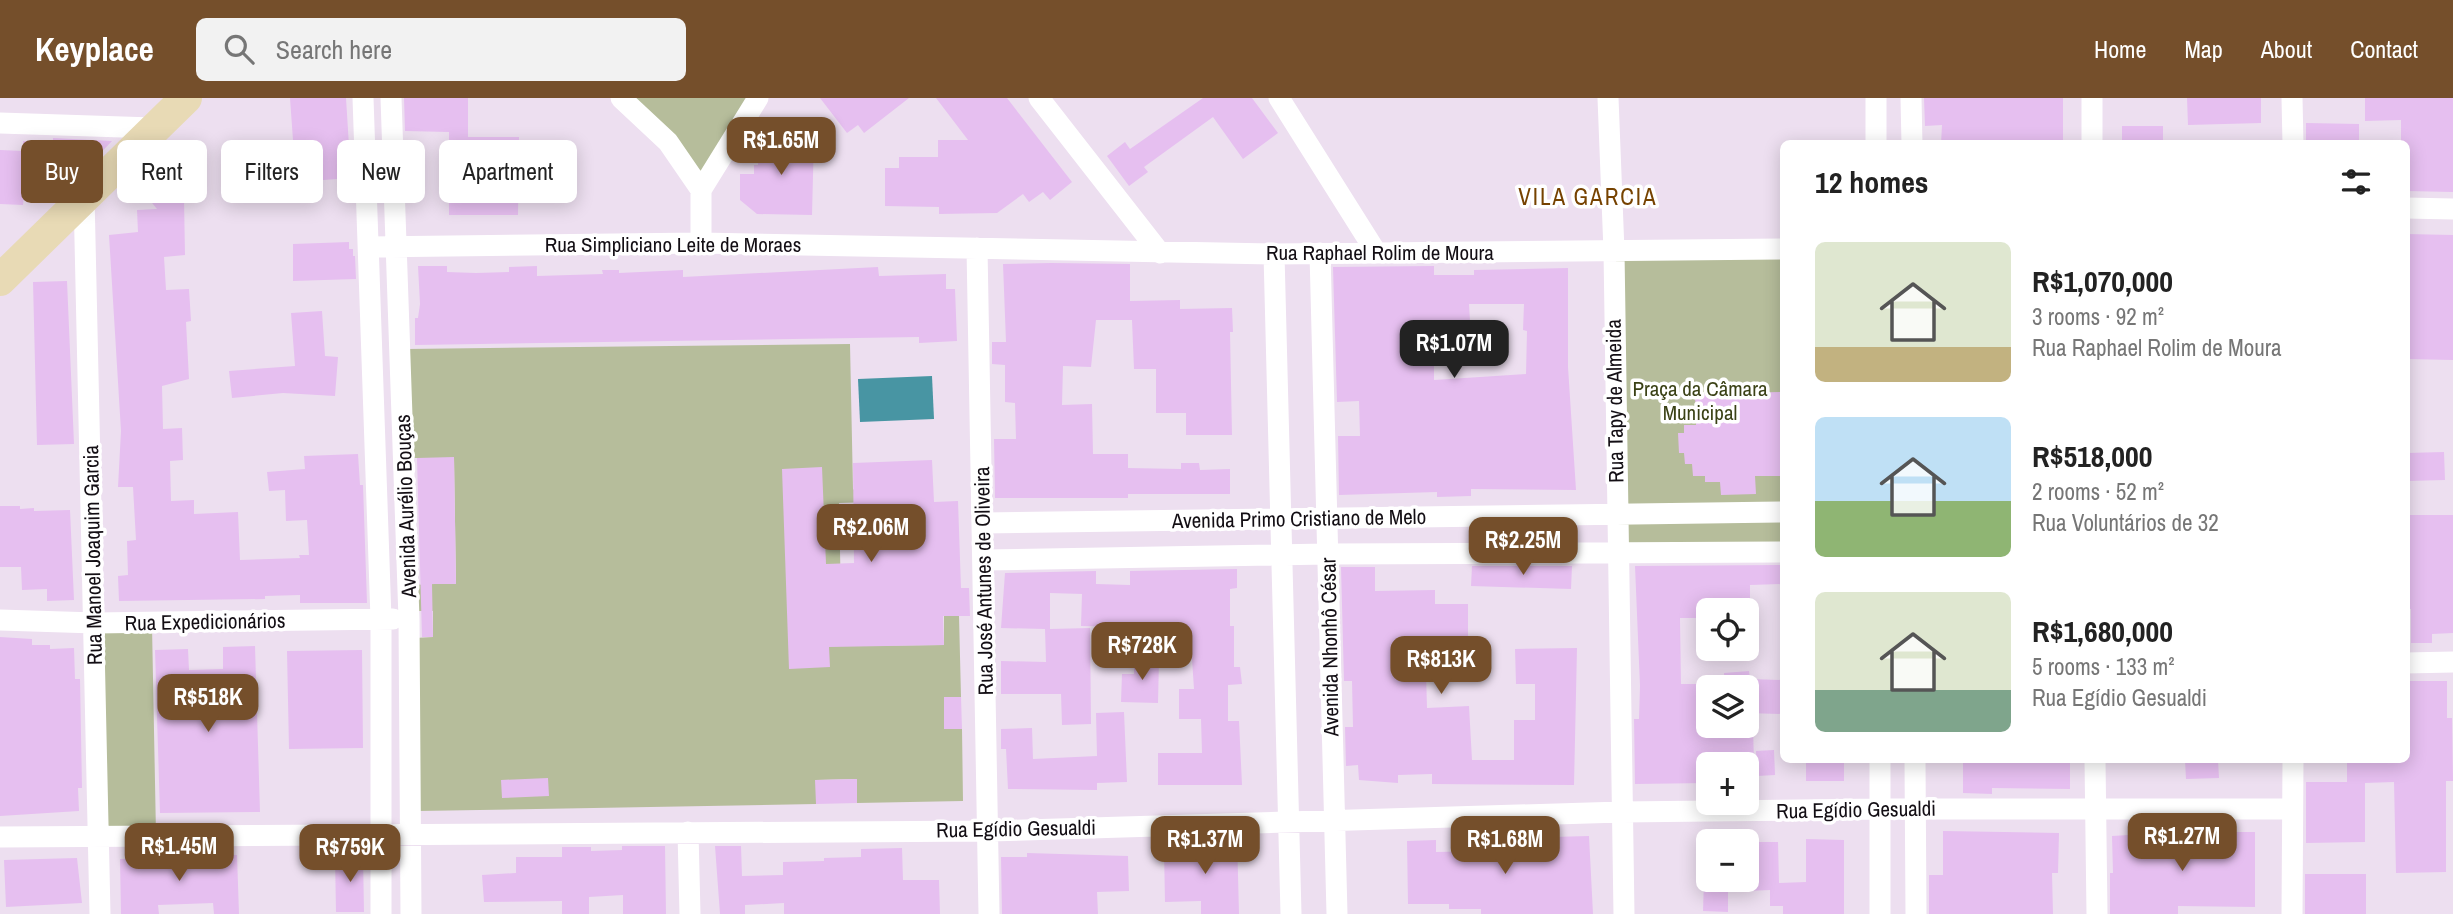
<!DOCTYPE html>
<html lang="en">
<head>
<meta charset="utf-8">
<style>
  :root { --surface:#fff; --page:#f2f2f2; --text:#222; --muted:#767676; --accent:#754f2b }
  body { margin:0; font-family:"Archivo Narrow",sans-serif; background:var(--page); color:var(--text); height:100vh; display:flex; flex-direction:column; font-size:26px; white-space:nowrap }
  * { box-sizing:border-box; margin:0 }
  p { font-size:23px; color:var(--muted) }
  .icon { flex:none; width:38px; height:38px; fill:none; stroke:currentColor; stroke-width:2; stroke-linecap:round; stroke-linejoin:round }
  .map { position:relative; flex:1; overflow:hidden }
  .drawer { position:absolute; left:1780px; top:42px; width:630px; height:623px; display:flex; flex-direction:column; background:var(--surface); border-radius:10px; box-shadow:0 4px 18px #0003 }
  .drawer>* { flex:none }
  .top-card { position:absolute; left:21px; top:42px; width:665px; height:63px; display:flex; gap:14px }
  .fabs { position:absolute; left:1696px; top:500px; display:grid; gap:14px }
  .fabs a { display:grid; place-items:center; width:63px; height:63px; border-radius:10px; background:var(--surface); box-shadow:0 4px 18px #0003; font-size:35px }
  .price { position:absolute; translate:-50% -60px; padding:0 16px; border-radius:14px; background:var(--accent); color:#fff; font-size:23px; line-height:46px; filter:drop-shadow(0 2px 4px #0008) }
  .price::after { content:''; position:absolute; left:50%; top:42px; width:21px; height:16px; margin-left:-10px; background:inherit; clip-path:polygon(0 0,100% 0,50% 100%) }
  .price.on { background:#222; color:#fff }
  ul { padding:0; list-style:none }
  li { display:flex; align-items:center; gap:21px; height:175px; padding:0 35px }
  li span { display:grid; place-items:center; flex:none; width:196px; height:140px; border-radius:10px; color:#555 }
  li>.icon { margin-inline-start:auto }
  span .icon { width:84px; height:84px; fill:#fffc; stroke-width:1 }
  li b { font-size:30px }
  h2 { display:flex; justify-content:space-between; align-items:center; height:84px; padding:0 35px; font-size:30px }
  .pill { padding:0 24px; border-radius:10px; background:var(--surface); box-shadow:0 4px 18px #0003; font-size:24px; line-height:63px }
  .pill.on { background:var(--accent); color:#fff }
  header { display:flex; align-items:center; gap:42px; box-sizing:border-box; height:98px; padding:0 35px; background:var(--accent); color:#fff }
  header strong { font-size:33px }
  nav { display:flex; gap:38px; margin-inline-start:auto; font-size:24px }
  .search { width:490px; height:63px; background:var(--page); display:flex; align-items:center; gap:18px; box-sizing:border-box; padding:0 24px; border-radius:10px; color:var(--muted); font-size:26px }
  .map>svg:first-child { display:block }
  .green { fill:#b6bd9b }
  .water { fill:#4895a3 }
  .building { fill:#e6bff0; fill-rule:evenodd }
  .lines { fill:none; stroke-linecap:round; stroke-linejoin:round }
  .minor { stroke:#fff; stroke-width:21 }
  .secondary { stroke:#e8dab5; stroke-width:32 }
  .labels { text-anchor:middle; stroke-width:7; stroke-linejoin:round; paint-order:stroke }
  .street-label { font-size:21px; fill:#130e14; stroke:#fff }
  .park-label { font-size:21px; fill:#3a4115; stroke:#fff }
  .neighbourhood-label { font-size:23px; letter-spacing:2px; fill:#764200; stroke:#fff }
</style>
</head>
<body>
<header>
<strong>Keyplace</strong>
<div class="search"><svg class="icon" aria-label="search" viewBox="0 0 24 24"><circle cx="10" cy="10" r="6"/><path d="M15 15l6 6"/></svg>Search here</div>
<nav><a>Home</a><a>Map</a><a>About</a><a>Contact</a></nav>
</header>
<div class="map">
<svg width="2453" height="816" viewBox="0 0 2453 816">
  <rect width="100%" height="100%" fill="#eddff0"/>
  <!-- green -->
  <path class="green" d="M625,0H754L703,79Z
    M1783,153V451H1619L1616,156Z
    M850,246L853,391L871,404L839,405L842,548L944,547V483L946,518H959L961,599L944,600V631H962L963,703L857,705L856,681L816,682V706L418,713L415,540L433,539V513H414L413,487L456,485L454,360H409L406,251Z
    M152,528L156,736L103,737L98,529Z"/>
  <!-- water -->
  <path class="water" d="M932,278L934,321L860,324L858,281Z"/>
  <!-- building -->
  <path class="building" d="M290,0H346L351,80L296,84Z
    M404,0H468V39H519L518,117H449V34L405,33Z
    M820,0H909L864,35L858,27L847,35Z
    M936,0H1007L1072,84L1050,102L1043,94L1029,104L1023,96L997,115L939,116V109L885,108V70H899V59H938V42H968Z
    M1203,0H1252L1278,35L1243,61L1213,19L1144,69L1148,74L1129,88L1107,58L1125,44L1130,51Z
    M1924,0H2063V46H1941L1942,27L1925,28Z
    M2187,0H2261V25L2188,27Z
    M2365,0H2453V94L2406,93V46H2401V22L2365,23Z
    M2306,25L2359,26V46H2306Z
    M2122,28H2163V46H2122Z
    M758,38H814L812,117L757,116L740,102V76H754V67H758Z
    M53,40L112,43L57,100L24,98L23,107L0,106V52L23,53V43L53,45Z
    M183,44L185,157L164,159L166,192L189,191L191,223L186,224L189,281L162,288L163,331L182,330L183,362L170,363L171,403L194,402V416L238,414L240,462L300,460L299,457H309L307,422L286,423L285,392L269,393L267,374L305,371L304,358L358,356L360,387H363L367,505H300V497L265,498V501L119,503L118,478L128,477L127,443L136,442L133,389H118L121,333L109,137L138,134L137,112L157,111L131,79L166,45Z
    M2406,136L2453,137V262L2406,261Z
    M349,144V151H353V158H355L356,181L293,183V146Z
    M1051,165L1130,166V203L1180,202V211L1232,210L1233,234H1230L1232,337H1186V315H1156V271H1134L1132,222H1096L1091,269L1063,268L1062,307L1092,306L1093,356H1128V370L1181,371V365H1199L1200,372L1230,371V396H1128V400H995L994,341H1016L1015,305L1005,304V267L992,266V244H1006L1003,166Z
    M418,168H447V174L476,175L509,174V169L537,168V178L603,176L602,172H619V175L683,172V179L878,169L879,178L946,176V191H955L957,243L919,245V239L415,247V220H418L420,206Z
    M1434,168V177H1474V172L1568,170V269L1576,392L1471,391V398L1437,399V394L1339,397L1338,338H1360L1359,303L1337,304L1333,169ZM1469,206H1524L1523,232L1527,233L1526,276L1434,282V223H1470Z
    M67,183L74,346L37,347L33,184Z
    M322,213L325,258L338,259L335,298L283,295L232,300L229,273L295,268L291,215Z
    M1783,294V378H1755L1756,396L1721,397L1720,384H1705V378H1693L1692,366H1685L1684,355H1679L1678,335H1684V327H1696L1695,296Z
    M2444,354L2445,382L2406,383V355Z
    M454,359L456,486H432L433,539H422L417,360Z
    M932,362L934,404L958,403L961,490H969L970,518H943L944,547L829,549L830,569L789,571L782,371L822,369L826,466L854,465L853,365Z
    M0,408H20V411L34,410V413L70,412L74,502L47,503V491L22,492L21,469H0Z
    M2406,417H2453V535L2432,536V545H2411V511H2406Z
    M1783,467V486L1750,487V513H1708V520H1680L1681,586H1708V628H1753L1754,667H1708V685L1635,686L1634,621H1639L1640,588L1635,468Z
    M1472,468H1572L1571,491L1471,488Z
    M1341,469H1375V493L1435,492V506H1468V538H1435V574H1426L1427,610L1469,608L1472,662H1514V622H1535V586H1516L1515,551L1577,550L1574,687L1432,686V676L1398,677V685L1359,682L1358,667L1346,668L1345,629H1353L1352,583H1344Z
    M1237,471V490L1230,491V528H1234V569H1240L1242,586L1228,587V623H1239L1242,687H1158V655H1202L1201,621H1179V591H1194L1191,546H1181V525L1126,526V529L1081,528L1082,496L1050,495V531L1090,530L1091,626L1062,627L1061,596H1001V563L1046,564L1045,531L1001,530L1005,475L1096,473V486L1130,487V473Z
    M0,539L32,541V547H50V551L74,550L75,581H80L82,690H78L79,713L0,718Z
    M255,548L260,714L160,715L155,552L188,551L189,572L223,571V549Z
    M362,552L363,650L289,651L287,553Z
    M1134,560L1159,561L1158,605L1121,604L1122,576H1134Z
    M1749,573L1750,581L1783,582V616L1746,615V590H1725L1724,575Z
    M2406,583H2447V620H2452L2453,683H2446V774L2396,775L2394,684L2365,685V744L2306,745V684H2347V662H2406Z
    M944,599H961L962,631H944Z
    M1124,614L1127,684L1097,685V692L1008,691L1006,651H1001V631L1032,630L1033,661L1097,658L1096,615Z
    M1774,652L1775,677L1757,678L1756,653Z
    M1806,662H1844V683H1806Z
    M1963,662H2070V691L1992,690V696L1963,695Z
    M2185,662H2218L2219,680L2186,681Z
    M548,680L549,698L502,700L501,682Z
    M857,681V705L816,706L815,682Z
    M1943,733L2059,735L2058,775H2052L2053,816H1929V777H1943Z
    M2196,734H2255V809L2178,808V816H2110V775H2113L2112,738L2162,735L2163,746L2196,745Z
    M1589,738L1593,816H1481V811H1449V806H1408L1407,743L1436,742V754L1483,753V741Z
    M1237,739L1239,816H1201V803L1165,804L1164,751H1200V740Z
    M1806,741L1844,742V816H1783V808H1770V792L1746,793V744H1778L1779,785L1806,784Z
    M622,748H665L666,816H623V797L589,799V816H562V803L484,804L482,777L516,775V759H562V749H591V753L622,752Z
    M715,748H741L742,778L783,777V764L824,763V760L861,759V751L902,750L903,782H939L940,816H784V805L745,807V816H720Z
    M1027,755L1128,758L1129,793L1097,794L1098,816H1002L1001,759H1027Z
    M237,757L239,816H214L213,805L158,807L159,816H121L120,761Z
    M363,758L364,814H336L335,759Z
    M77,760L82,805L6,809L4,762Z
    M2305,776H2366V816H2305Z
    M1704,782H1728V814L1703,813Z"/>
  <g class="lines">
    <!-- minor -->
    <path class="minor" d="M363,0L381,521V816
      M391,0L409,521L411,816
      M621,0L668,44L701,92
      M1039,0L1160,155
      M1279,0L1376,154
      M1608,0L1614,153L1624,816
      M1876,0V46
      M1911,0L1912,46
      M2092,0V46
      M2292,0L2293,46
      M0,25L153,30
      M84,97L100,816
      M2406,110L2453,111
      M701,145V92L758,0
      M370,149L701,145L1274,156L1783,151
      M977,150L989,816
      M1320,155L1337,816
      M1274,156L1291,816
      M983,425L1783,414
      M984,462L1328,456L1783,454
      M0,522L95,525L393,521
      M2406,565L2453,564
      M1880,662V816
      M1915,662L1916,816
      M2095,662L2097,816
      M688,734L690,816
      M0,739L989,733L1621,714L1880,711H2292
      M2292,816L2293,662"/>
    <!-- secondary -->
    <path class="secondary" d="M0,182L186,0"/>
  </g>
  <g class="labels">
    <!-- street labels -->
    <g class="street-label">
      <text x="673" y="154">Rua Simpliciano Leite de Moraes</text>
      <text x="1380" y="162">Rua Raphael Rolim de Moura</text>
      <text transform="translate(1615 303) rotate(-91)" y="7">Rua Tapy de Almeida</text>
      <text transform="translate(406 408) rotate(-92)" y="7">Avenida Aurélio Bouças</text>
      <text transform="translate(1299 421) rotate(-1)" y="7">Avenida Primo Cristiano de Melo</text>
      <text transform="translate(93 457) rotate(-91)" y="7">Rua Manoel Joaquim Garcia</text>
      <text transform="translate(984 483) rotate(-91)" y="7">Rua José Antunes de Oliveira</text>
      <text transform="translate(205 524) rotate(-1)" y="7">Rua Expedicionários</text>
      <text transform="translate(1330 549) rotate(-91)" y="7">Avenida Nhonhô César</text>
      <text transform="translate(1856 712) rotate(-1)" y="7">Rua Egídio Gesualdi</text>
      <text transform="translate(1016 731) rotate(-1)" y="7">Rua Egídio Gesualdi</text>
    </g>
    <!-- park labels -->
    <g class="park-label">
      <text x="1700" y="298">Praça da Câmara<tspan x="1700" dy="24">Municipal</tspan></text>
    </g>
    <!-- neighbourhood labels -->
    <g class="neighbourhood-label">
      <text x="1588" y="107">VILA GARCIA</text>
    </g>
  </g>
</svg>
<div class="fabs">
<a><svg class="icon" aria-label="locate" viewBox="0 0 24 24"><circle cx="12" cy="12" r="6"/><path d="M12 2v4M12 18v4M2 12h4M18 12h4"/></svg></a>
<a><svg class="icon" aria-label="layers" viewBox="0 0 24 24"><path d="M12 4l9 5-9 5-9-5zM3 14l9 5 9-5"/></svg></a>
<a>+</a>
<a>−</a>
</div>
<b class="price" style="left:781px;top:79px">R$1.65M</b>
<b class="price on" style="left:1454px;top:282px">R$1.07M</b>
<b class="price" style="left:871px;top:466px">R$2.06M</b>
<b class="price" style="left:1523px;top:479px">R$2.25M</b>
<b class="price" style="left:1142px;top:584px">R$728K</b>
<b class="price" style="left:1441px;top:598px">R$813K</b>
<b class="price" style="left:208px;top:636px">R$518K</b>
<b class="price" style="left:2182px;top:775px">R$1.27M</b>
<b class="price" style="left:1205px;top:778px">R$1.37M</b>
<b class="price" style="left:1505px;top:778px">R$1.68M</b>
<b class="price" style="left:179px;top:785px">R$1.45M</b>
<b class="price" style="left:350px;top:786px">R$759K</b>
<div class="top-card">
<a class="pill on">Buy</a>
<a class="pill">Rent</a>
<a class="pill">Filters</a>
<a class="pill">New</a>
<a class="pill">Apartment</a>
</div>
<section class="drawer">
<h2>12 homes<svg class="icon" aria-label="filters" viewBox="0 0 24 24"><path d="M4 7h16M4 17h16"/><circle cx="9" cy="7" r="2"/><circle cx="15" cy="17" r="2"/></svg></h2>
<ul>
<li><span style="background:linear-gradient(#dfe7d0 75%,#c2b280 0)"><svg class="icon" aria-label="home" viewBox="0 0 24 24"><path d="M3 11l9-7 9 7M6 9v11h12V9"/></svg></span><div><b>R$1,070,000</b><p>3 rooms · 92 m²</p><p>Rua Raphael Rolim de Moura</p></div></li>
<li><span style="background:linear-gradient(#bfe0f5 60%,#8fb573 0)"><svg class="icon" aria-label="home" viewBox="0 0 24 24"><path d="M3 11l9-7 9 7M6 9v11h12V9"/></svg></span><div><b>R$518,000</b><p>2 rooms · 52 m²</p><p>Rua Voluntários de 32</p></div></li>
<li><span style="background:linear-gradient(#dfe7d0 70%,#7fa58c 0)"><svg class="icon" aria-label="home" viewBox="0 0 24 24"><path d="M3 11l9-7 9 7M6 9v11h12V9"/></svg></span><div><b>R$1,680,000</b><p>5 rooms · 133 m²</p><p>Rua Egídio Gesualdi</p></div></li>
</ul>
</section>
</div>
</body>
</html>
